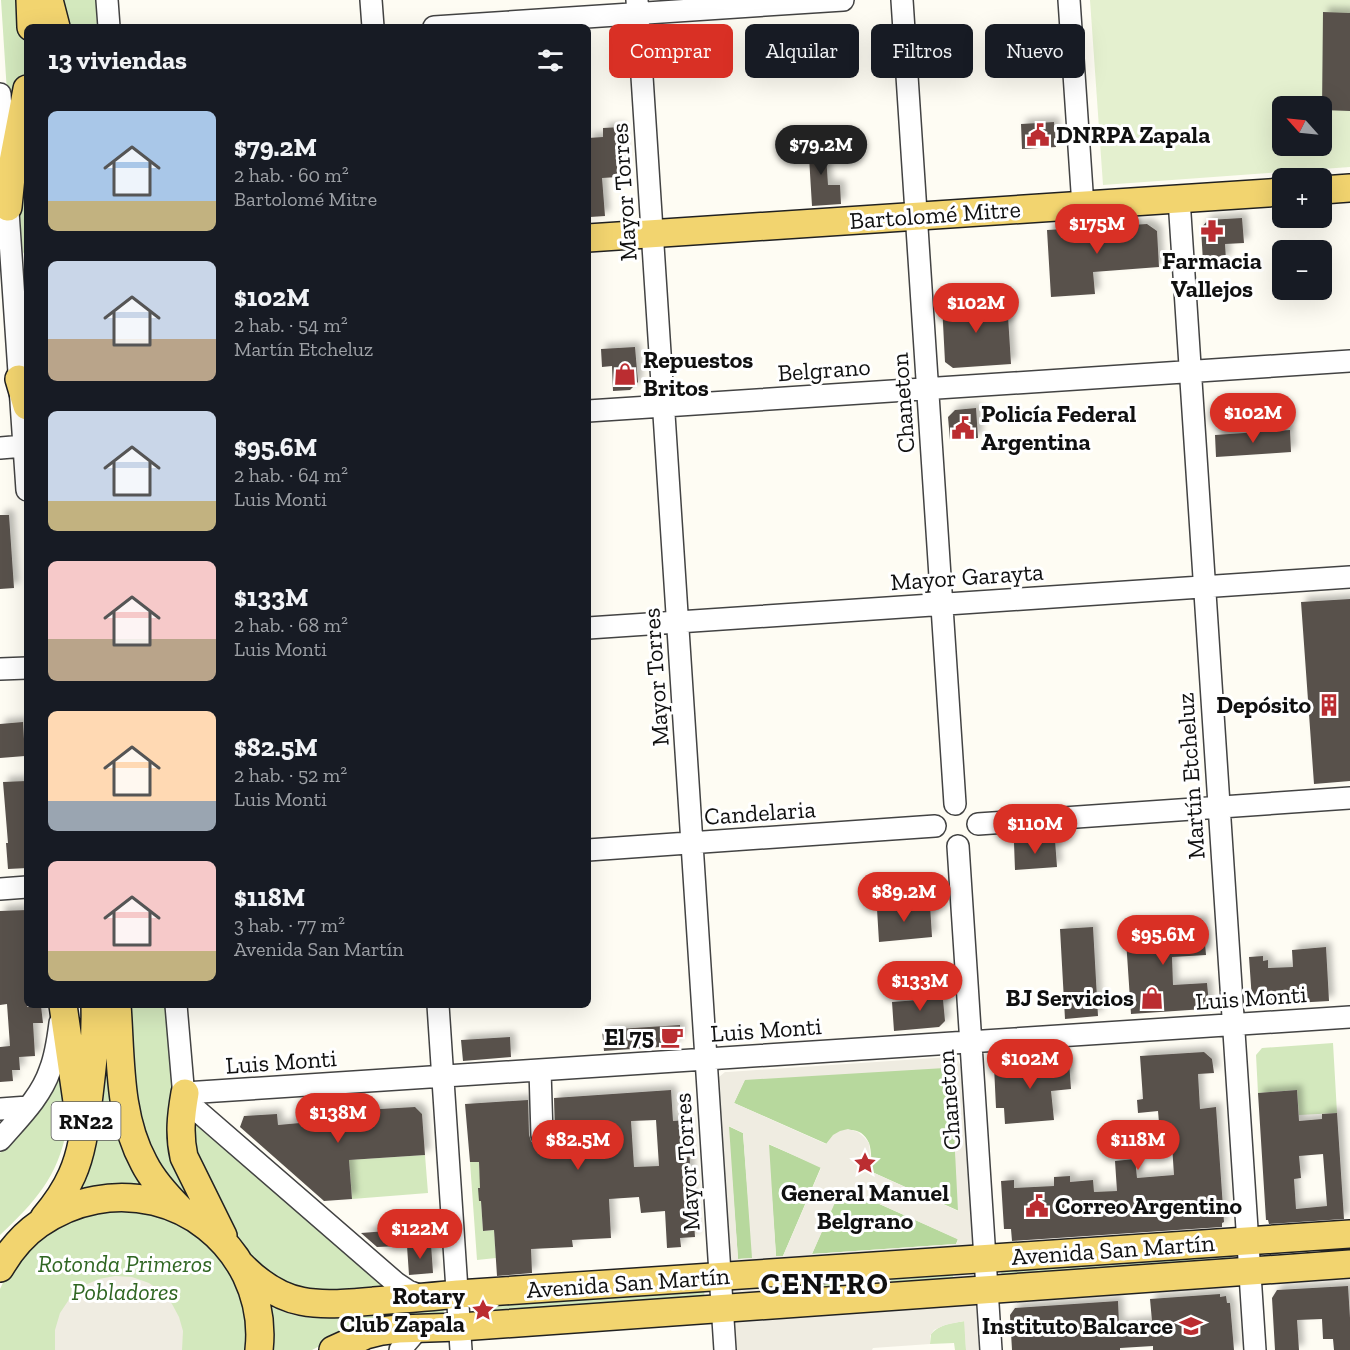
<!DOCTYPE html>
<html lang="es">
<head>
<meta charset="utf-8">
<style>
  :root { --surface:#171b24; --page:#20242c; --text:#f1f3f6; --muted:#9ea1a6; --accent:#d93025 }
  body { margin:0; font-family:"Zilla Slab",serif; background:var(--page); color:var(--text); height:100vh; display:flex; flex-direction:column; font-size:22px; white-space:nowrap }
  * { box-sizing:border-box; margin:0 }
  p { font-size:20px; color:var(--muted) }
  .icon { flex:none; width:33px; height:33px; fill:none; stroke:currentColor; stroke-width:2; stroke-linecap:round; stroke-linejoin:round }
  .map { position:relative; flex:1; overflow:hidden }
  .side { position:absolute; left:24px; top:24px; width:567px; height:984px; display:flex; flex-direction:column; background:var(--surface); border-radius:9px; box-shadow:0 6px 24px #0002 }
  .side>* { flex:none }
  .guide { position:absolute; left:609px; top:24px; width:570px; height:54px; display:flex; gap:12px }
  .needle { width:39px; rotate:297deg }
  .fabs { position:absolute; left:1272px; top:96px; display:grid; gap:12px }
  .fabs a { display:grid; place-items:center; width:60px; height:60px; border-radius:9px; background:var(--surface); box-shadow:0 6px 24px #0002; font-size:30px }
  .price { position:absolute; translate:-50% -51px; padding:0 14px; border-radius:21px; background:var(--accent); color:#fff; font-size:20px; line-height:39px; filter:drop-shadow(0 2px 3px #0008) }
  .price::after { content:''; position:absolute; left:50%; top:36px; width:18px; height:14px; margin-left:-9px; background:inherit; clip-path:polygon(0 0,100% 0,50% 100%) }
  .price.current { background:#222; color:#fff }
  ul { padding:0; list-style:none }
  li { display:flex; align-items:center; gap:18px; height:150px; padding:0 24px }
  li span { display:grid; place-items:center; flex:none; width:168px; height:120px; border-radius:9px; color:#555 }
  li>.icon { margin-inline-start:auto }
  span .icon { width:72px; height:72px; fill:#fffc; stroke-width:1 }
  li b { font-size:26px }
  h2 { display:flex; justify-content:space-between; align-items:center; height:72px; padding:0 24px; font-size:26px }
  .pill { padding:0 21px; border-radius:9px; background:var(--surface); box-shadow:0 6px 24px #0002; font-size:21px; line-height:54px }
  .pill.current { background:var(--accent); color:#fff }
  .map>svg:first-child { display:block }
  .green { fill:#d3e8bd }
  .forest { fill:#b7d89d }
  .pitch { fill:#e4f0cf; fill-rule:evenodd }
  .plaza { fill:#efece1; fill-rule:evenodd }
  .building { fill:#58514c; fill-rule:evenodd; filter:url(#shadow) }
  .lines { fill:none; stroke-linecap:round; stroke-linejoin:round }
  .minor-casing { stroke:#434343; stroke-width:24 }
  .major-casing { stroke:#212121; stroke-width:30 }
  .minor { stroke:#fff; stroke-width:21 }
  .major { stroke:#f2d46f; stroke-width:27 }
  .labels { text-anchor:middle; stroke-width:6; stroke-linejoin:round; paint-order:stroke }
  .shield { fill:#fff; stroke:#585858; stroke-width:1.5 }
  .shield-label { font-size:22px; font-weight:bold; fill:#101010 }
  .poi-label { font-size:24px; font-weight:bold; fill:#101010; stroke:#fff; text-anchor:end }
  .street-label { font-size:24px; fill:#101010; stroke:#fff }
  .park-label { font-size:24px; font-style:italic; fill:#2f6622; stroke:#fff }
  .district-label { font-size:30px; font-weight:bold; letter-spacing:1.5px; fill:#101010; stroke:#fff }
</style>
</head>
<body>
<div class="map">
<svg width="1350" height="1350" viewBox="0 0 1350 1350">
  <defs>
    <filter id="shadow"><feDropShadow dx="5" dy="-5" stdDeviation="3" flood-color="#0004"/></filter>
  </defs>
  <rect width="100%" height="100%" fill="#fefcf3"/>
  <!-- green -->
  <path class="green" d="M1,0H22L25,53V87L11,154Z
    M61,0H96L97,27H63Z
    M27,117V259L23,252L16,174Z
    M104,1005L133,1169L142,1186L141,1189L81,1191L87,1172Z
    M130,1005H166L176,1152L207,1218L160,1170L137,1113Z
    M1333,1043L1337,1113L1299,1115L1297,1090L1258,1093L1256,1055L1262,1048Z
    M62,1069C64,1080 68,1090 70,1101C71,1109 69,1120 67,1128C58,1177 35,1202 0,1235V1153L51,1094L56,1086Z
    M193,1120L388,1290L319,1293L291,1288L257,1264L240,1239L196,1156Z
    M425,1155L428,1193L352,1199L349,1160Z
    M470,1162H479L481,1188L479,1201H481L483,1231L494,1230L496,1258L477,1260Z
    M135,1207L184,1222L224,1257L247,1306L249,1350H0V1289L8,1272L38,1236L84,1211Z
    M1231,1254L1232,1261L1002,1279L1001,1271L1002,1268Z
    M957,1265L949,1288L886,1292L896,1269Z
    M843,1273L833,1296L794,1299L805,1276Z
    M704,1291L705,1298L475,1315L474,1312L475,1304Z
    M267,1304C284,1313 299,1318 319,1318L441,1309H443L444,1312L442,1314L331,1340L312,1350H268Z
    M965,1321L966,1350H955L954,1343L930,1344L931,1334C940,1324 952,1323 965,1321Z"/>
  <!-- forest -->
  <path class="forest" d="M944,1067L951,1072L959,1211L872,1172C871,1163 872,1152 869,1143C861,1123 836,1128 827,1144L734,1103L745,1079Z
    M728,1126L743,1133L753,1258L738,1259Z
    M768,1144L821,1167L783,1256H776Z
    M841,1187L958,1239L956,1244L812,1254Z"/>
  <!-- pitch -->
  <path class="pitch" d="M1090,0H1350V167L1103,185ZM1282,106H1322V146H1282Z"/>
  <!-- plaza -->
  <path class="plaza" d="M949,1057H953L958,1060L961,1067L979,1350H966L964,1321L945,1325L934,1330L930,1336V1344L873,1348L872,1350H736L718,1081L719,1077L725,1072H728ZM945,1068L951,1072L958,1211L872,1172L869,1143L864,1137L858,1132L848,1129L840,1131L833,1135L826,1144L734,1103L745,1080ZM729,1126L743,1133L752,1258L738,1259ZM769,1144L821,1168L783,1256H776ZM842,1187L957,1239L958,1240L956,1244L812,1254ZM957,1266L949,1288L886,1291L896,1270ZM882,1271L872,1293L847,1294L857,1272ZM842,1274L833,1296L794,1298L805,1276Z
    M115,1276L132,1277L149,1283L163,1293L172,1304L179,1317L183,1331L182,1350H55V1330L60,1313L70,1298L83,1286L99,1279Z"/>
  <!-- building -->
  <path class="building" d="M1323,12L1350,13V111L1322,110Z
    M1054,122L1056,147L1022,149L1021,124Z
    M621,127L624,166H617L618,177L602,178L605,216L590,217V210H588V138L603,137V128Z
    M825,139L828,185H840L841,204L812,206L808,140Z
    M1242,218L1244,243L1225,244L1226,260L1203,262L1201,228L1208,220Z
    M1147,224L1157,231L1159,267L1093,272L1095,294L1051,297L1047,230Z
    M1007,300L1011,364L953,368L945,362L942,304Z
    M635,347L638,382L630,390L613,391L612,366L602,367L601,349Z
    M976,408L978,438L950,440L948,417L955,410Z
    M1290,430L1291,452L1216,457L1215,435Z
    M0,515H9L14,588L0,589Z
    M1350,599V781L1314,784L1301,602Z
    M23,722L25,756L0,758V724Z
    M26,781L27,868L8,869L6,843H8L3,782Z
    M1055,840L1057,867L1015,870L1014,843Z
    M930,905L932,937L879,942L877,909Z
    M27,910V1007L41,1006L43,1023H33L35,1056L19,1057L20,1070H12L13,1081L0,1082V1047L10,1046L7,1004L0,1005V911Z
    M1203,920L1206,955L1172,957L1173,985L1207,983L1209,1004L1204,1009L1131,1014L1125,925Z
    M1093,927L1098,1016L1065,1019L1060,929Z
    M1326,947L1329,1001L1259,1005L1252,1000L1249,957L1263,956V961L1268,960V968L1293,967L1292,950Z
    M942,989L945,1021L939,1027L894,1031L892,1002L918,1000V991Z
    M680,1025L681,1037L674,1046L604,1051L602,1030Z
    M510,1037L511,1057L463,1061L461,1040Z
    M1204,1052L1212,1059L1214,1073L1198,1074L1200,1109L1216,1107L1224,1222L1222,1223V1227L1012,1241L1011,1229H1004L1001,1181L1014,1180V1188L1054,1186V1177L1070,1176V1182L1093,1180L1094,1192L1117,1191L1115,1161L1135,1159L1137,1178L1174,1175L1172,1145H1161L1158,1111L1138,1113L1137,1100L1143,1099L1140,1056Z
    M1069,1061L1071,1089L1051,1091L1054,1120L1005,1124L1004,1108H996L994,1066Z
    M671,1090L673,1121L687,1120L695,1237L680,1238L681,1247L667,1248L665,1211L641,1213L639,1197L609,1199L611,1238L572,1240L573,1247L531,1249L532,1273L497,1276L494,1230L483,1231L481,1201H479L478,1188H480L479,1162H470L465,1104L528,1100L529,1135L531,1141L535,1146L543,1148L549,1145L553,1142L555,1135L554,1098ZM656,1120L659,1166L634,1167L631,1121Z
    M1297,1090L1299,1121L1322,1119V1114L1337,1113L1344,1219L1269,1224L1268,1220H1266L1258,1093ZM1323,1154L1327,1206L1296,1209L1294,1179L1301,1178L1299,1156Z
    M415,1107L422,1114L425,1155L349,1160L352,1199L324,1201L240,1127L244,1116L277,1114L278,1125L311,1122L310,1113Z
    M399,1230L400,1246L377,1247L361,1233Z
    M431,1244L433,1273L409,1275L407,1246Z
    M1348,1286L1350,1318V1350H1334L1333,1339H1323L1322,1319L1297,1320L1299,1350H1275L1272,1298L1277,1290Z
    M1220,1294V1297L1226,1296L1227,1303H1230L1234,1350H1153V1346L1120,1348V1350H1012L1010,1315L1015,1308L1118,1301L1119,1324L1152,1321L1150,1299Z"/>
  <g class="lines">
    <!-- minor casing -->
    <g class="minor-casing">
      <path id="minor" d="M107,0L109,27
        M371,0L373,27
        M637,0L725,1350
        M902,0L955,804
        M1069,0L1083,206
        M434,27L843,0
        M0,94L27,490
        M1179,199L1255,1350
        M588,411L1350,361
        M0,448L24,446
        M588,628L1350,577
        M0,669L27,668
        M978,824L1350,798
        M958,846L991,1350
        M588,850L935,826
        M0,889L27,887
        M176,1005L183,1086L188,1101L193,1107L396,1283L408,1291L423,1297
        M438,1005L461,1350
        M540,1070L542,1135
        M185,1093L1350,1017
        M0,1109L28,1107
        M0,1140C19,1118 41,1097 50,1070C56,1055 58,1039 60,1023
        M400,1350L419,1328"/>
    </g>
    <!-- major casing -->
    <g class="major-casing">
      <path id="major" d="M30,0L31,27
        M49,0L56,27
        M1322,190L1350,188
        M8,207L12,167L27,89
        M588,238L1282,192
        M19,379L27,406
        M63,1005L78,1108
        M117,1005C121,1057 118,1116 144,1163C153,1181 167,1196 181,1210
        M185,1093C181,1116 179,1135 184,1157L223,1236
        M44,1218C55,1205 65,1191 72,1175C82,1153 85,1127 88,1103C92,1070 96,1038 95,1005
        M241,1265C284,1309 316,1306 374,1301C402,1299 430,1297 458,1294L1350,1234
        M0,1268C10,1251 23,1235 39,1224C110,1174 207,1197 246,1275C257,1298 262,1324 259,1350
        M333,1350L366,1335L382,1331L398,1329L460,1327L1350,1264"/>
    </g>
    <!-- minor -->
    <use href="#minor" class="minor"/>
    <!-- major -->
    <use href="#major" class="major"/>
  </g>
  <!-- icons -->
  <defs>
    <g id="civic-bare" transform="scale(1.8)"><path d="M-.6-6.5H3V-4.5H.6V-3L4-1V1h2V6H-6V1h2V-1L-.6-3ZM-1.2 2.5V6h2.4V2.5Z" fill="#bb2d31" stroke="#fff" stroke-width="2.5" paint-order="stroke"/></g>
    <g id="pharmacy-bare" transform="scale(1.8)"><path d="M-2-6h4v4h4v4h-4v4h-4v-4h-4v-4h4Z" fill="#bb2d31" stroke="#fff" stroke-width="2.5" paint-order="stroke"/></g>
    <g id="shop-bare" transform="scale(1.8)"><path d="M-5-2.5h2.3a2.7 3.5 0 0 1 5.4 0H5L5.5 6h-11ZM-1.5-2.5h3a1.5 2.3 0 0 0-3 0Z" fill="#bb2d31" stroke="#fff" stroke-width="2.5" paint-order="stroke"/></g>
    <g id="building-bare" transform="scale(1.8)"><path d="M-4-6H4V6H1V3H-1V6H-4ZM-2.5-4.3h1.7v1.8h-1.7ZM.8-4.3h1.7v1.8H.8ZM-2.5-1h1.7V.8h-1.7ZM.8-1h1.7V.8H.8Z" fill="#bb2d31" stroke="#fff" stroke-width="2.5" paint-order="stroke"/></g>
    <g id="cafe-bare" transform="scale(1.8)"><path d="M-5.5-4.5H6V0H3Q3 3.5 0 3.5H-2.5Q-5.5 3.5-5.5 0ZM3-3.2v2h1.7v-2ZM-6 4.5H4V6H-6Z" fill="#bb2d31" stroke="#fff" stroke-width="2.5" paint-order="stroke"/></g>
    <g id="sight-bare" transform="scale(1.8)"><path d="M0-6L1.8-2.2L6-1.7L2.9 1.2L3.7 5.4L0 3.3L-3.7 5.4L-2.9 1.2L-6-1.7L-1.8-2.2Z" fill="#bb2d31" stroke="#fff" stroke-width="2.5" paint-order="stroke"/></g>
    <g id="university-bare" transform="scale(1.8)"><path d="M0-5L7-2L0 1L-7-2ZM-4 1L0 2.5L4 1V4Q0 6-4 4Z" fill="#bb2d31" stroke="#fff" stroke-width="2.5" paint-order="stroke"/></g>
  </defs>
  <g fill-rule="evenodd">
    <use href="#civic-bare" x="1038" y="135"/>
    <use href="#pharmacy-bare" x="1212" y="231"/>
    <use href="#shop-bare" x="625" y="374"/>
    <use href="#civic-bare" x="963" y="428"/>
    <use href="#building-bare" x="1329" y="705"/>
    <use href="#shop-bare" x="1152" y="998"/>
    <use href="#cafe-bare" x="672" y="1037"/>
    <use href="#sight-bare" x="865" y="1163"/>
    <use href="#civic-bare" x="1037" y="1206"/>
    <use href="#sight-bare" x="483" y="1310"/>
    <use href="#university-bare" x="1191" y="1326"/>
  </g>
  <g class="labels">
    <!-- shield labels -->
    <rect class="shield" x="51.5" y="1102" width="69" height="38" rx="4.5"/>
    <g class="shield-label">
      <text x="86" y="1129">RN22</text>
    </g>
    <!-- poi labels -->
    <g class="poi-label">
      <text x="1056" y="143" text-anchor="start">DNRPA Zapala</text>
      <text x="1212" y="269" text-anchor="middle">Farmacia<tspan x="1212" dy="28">Vallejos</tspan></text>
      <text x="643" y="368" text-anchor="start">Repuestos<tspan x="643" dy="28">Britos</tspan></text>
      <text x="981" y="422" text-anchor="start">Policía Federal<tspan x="981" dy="28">Argentina</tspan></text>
      <text x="1311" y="713">Depósito</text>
      <text x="1134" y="1006">BJ Servicios</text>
      <text x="654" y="1045">El 75</text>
      <text x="865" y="1201" text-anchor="middle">General Manuel<tspan x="865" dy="28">Belgrano</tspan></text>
      <text x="1055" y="1214" text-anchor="start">Correo Argentino</text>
      <text x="465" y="1304">Rotary<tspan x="465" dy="28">Club Zapala</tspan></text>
      <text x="1173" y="1334">Instituto Balcarce</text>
    </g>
    <!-- street labels -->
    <g class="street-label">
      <text transform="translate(624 192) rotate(-94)" y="8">Mayor Torres</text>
      <text transform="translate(935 215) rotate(-4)" y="8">Bartolomé Mitre</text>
      <text transform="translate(824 370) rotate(-4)" y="8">Belgrano</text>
      <text transform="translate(903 403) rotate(-94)" y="8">Chaneton</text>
      <text transform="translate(967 577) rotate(-4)" y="8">Mayor Garayta</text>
      <text transform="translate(656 677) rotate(-94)" y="8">Mayor Torres</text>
      <text transform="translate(1191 776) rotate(-94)" y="8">Martín Etcheluz</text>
      <text transform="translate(760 813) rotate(-4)" y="8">Candelaria</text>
      <text transform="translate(1251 998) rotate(-4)" y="8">Luis Monti</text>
      <text transform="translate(766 1030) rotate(-4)" y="8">Luis Monti</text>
      <text transform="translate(281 1062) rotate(-4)" y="8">Luis Monti</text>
      <text transform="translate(949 1100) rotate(-94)" y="8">Chaneton</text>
      <text transform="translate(687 1162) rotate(-94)" y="8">Mayor Torres</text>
      <text transform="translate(1113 1250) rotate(-4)" y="8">Avenida San Martín</text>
      <text transform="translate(628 1283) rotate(-4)" y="8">Avenida San Martín</text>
    </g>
    <!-- park labels -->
    <g class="park-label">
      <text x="125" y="1272">Rotonda Primeros<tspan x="125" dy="28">Pobladores</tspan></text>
    </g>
    <!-- district labels -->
    <g class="district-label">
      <text x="825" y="1294">CENTRO</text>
    </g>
  </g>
</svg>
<div class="fabs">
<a><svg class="needle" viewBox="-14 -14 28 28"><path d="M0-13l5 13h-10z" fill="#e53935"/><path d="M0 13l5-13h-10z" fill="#9ea1a6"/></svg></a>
<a>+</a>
<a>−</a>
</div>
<b class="price current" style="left:821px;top:176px">$79.2M</b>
<b class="price" style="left:1097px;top:255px">$175M</b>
<b class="price" style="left:976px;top:334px">$102M</b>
<b class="price" style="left:1253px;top:444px">$102M</b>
<b class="price" style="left:1035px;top:855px">$110M</b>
<b class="price" style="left:904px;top:923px">$89.2M</b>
<b class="price" style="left:1163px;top:966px">$95.6M</b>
<b class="price" style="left:920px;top:1012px">$133M</b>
<b class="price" style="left:1030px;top:1090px">$102M</b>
<b class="price" style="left:338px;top:1144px">$138M</b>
<b class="price" style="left:578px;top:1171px">$82.5M</b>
<b class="price" style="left:1138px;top:1171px">$118M</b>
<b class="price" style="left:420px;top:1260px">$122M</b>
<div class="guide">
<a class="pill current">Comprar</a>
<a class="pill">Alquilar</a>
<a class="pill">Filtros</a>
<a class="pill">Nuevo</a>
</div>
<section class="side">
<h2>13 viviendas<svg class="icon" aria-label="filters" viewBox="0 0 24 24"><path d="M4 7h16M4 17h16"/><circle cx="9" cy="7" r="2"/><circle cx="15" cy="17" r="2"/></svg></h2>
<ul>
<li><span style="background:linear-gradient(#a9c7e8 75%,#c2b280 0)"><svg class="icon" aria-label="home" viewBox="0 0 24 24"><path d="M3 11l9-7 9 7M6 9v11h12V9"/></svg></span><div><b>$79.2M</b><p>2 hab. · 60 m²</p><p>Bartolomé Mitre</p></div></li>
<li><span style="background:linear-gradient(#c9d6e8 65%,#b9a48a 0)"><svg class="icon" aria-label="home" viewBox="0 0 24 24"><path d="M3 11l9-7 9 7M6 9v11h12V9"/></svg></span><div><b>$102M</b><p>2 hab. · 54 m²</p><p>Martín Etcheluz</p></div></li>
<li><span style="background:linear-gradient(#c9d6e8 75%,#c2b280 0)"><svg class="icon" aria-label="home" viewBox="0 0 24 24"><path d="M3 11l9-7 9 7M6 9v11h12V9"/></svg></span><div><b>$95.6M</b><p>2 hab. · 64 m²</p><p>Luis Monti</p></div></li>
<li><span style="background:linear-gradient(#f6c9c9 65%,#b9a48a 0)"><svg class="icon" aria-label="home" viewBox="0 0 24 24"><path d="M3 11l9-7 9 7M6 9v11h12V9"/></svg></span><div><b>$133M</b><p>2 hab. · 68 m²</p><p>Luis Monti</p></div></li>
<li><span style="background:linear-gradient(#ffd9b3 75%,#9aa5b1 0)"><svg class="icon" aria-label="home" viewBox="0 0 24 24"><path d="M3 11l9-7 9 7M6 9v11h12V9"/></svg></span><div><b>$82.5M</b><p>2 hab. · 52 m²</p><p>Luis Monti</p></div></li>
<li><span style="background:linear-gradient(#f6c9c9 75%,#c2b280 0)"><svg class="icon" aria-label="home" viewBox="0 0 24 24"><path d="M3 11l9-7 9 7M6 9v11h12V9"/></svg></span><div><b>$118M</b><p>3 hab. · 77 m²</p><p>Avenida San Martín</p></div></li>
</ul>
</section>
</div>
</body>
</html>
